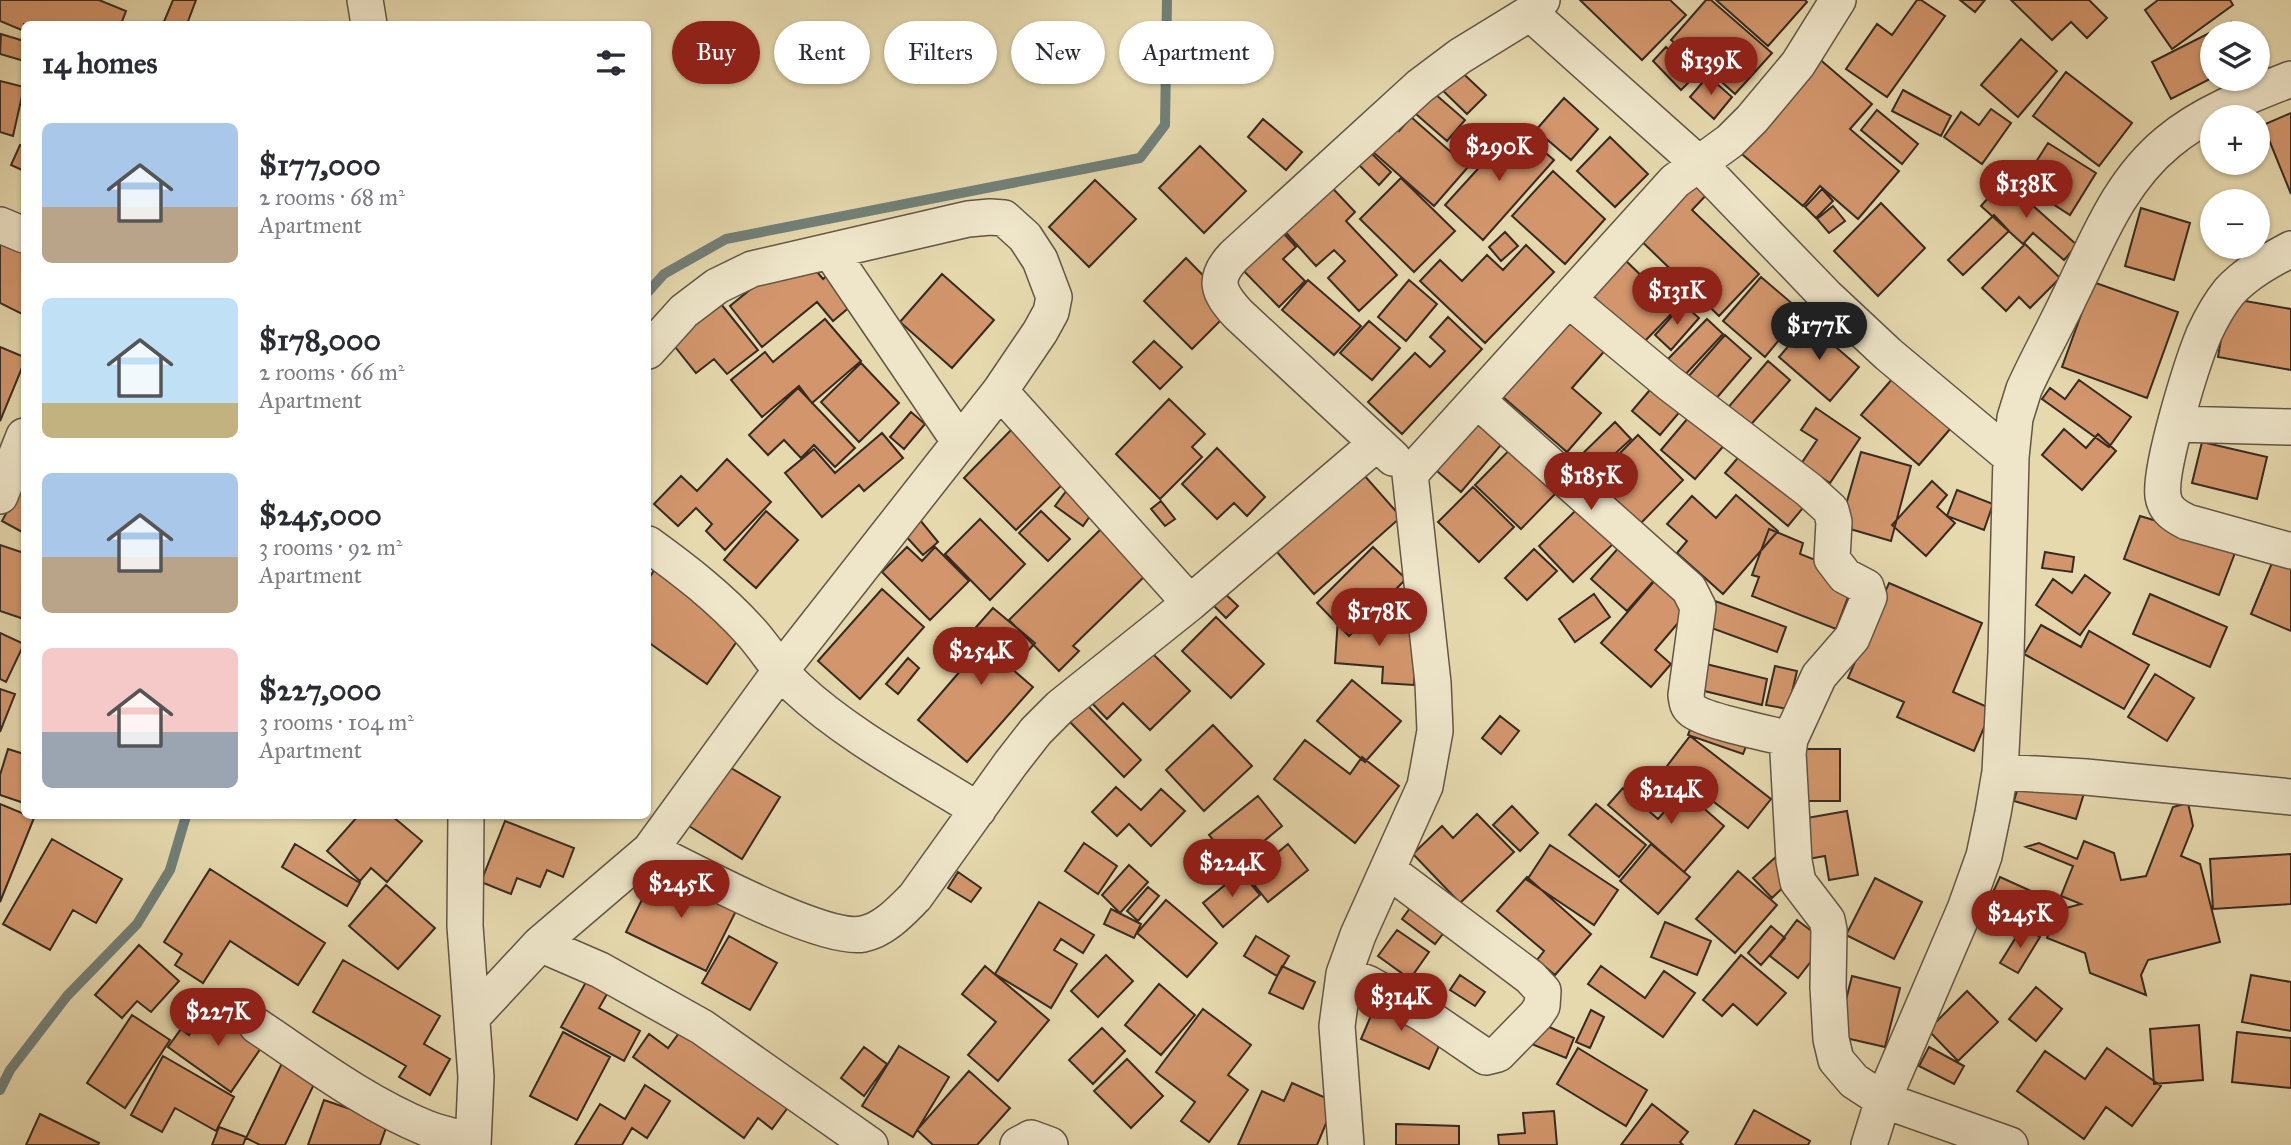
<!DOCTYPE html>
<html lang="en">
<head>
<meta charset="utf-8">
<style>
  :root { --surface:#fff; --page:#f2f2f3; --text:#2b2b33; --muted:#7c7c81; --accent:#8f2418 }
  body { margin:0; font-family:"IM FELL Great Primer",serif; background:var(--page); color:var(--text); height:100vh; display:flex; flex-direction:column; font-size:26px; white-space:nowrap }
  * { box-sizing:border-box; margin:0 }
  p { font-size:23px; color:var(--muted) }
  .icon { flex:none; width:38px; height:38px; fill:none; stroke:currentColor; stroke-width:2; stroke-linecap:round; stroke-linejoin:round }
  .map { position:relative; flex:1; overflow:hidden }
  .panel { position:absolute; left:21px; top:21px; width:630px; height:798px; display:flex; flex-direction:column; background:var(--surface); border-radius:10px; box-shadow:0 2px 5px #0004 }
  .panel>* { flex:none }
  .top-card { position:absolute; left:672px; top:21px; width:665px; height:63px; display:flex; gap:14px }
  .buttons { position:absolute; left:2200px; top:21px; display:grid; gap:14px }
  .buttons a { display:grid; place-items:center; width:70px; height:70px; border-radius:50%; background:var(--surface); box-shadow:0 2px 5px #0004; font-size:35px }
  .price { position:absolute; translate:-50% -60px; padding:0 16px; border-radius:24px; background:var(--accent); color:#fff; font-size:23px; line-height:46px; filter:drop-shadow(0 2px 4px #0008) }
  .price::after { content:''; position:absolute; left:50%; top:42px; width:21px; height:16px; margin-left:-10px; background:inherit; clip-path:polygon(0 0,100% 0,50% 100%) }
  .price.on { background:#222; color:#fff }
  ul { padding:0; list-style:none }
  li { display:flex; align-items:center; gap:21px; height:175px; padding:0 21px }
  li span { display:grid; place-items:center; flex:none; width:196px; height:140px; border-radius:10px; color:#555 }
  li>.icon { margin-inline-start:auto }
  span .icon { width:84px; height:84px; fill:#fffc; stroke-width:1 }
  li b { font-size:30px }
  h2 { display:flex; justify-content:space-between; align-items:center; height:84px; padding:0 21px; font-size:30px }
  .chip { padding:0 24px; border-radius:32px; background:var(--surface); box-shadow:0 2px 5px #0004; font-size:24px; line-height:63px }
  .chip.on { background:var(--accent); color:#fff }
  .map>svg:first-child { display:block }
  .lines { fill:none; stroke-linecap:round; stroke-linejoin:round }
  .stream { stroke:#718079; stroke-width:10 }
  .building { fill:#d3966c; stroke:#362b23; stroke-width:2 }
  .street-casing { stroke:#625646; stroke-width:38 }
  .street { stroke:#efe6ca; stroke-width:35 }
</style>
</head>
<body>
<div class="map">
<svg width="2291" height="1145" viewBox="0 0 2291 1145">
  <rect width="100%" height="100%" fill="#e6d9ae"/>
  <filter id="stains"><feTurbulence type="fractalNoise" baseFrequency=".00286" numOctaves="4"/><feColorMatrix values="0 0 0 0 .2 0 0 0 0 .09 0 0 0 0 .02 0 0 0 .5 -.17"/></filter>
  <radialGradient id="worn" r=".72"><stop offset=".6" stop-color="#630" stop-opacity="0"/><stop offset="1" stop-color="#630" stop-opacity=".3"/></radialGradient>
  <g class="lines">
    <!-- stream -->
    <path class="stream" d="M648,292L664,274L726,239L1140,158L1165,125L1167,0
      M0,1090L10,1070L67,996L137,924L170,870L186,816"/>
  </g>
  <!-- building -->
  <path class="building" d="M0,0H99L126,11L121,24H24V31L0,21Z
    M173,0H196L187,24H163Z
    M1580,0H1670L1686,15L1642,60Z
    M1706,0H1711L1772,53L1735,94L1715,76L1727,62L1706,43L1692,59L1671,40Z
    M1716,0H1805L1807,2L1768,46Z
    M1917,0H1921L1945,16L1887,97L1846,69L1877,24L1892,35Z
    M1960,0H1985L1975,12Z
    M2011,0H2089L2107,18L2087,38L2071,22L2052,40Z
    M2158,0H2230L2233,5L2172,49L2145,10Z
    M2231,22L2237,33H2212V78L2171,99L2152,62Z
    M1,34L24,41V61L0,54Z
    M2021,39L2057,71L2018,117L1981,85Z
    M1666,47L1695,76L1681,90L1653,61Z
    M1817,57L1872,104L1850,129L1899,171L1858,219L1820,186L1803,206L1730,144Z
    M1452,63L1486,95L1467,114L1434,82Z
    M2066,72L2132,123L2099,166L2033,116Z
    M1708,76L1732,97L1714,119L1690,97Z
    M0,81L24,87L13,136L0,132Z
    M1427,87L1465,120L1447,141L1409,108Z
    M1903,90L1951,116L1941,136L1892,111Z
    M1564,98L1598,129L1571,160L1536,130Z
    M1991,109L2011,123L1982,164L1944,137L1961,112L1979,125Z
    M1877,110L1918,144L1902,164L1861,130Z
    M2291,113V194L2263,125Z
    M1411,117L1468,167L1434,206L1373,152L1394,127L1399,131Z
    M1263,119L1302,152L1286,170L1248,137Z
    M1516,127L1554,160L1483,240L1445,205Z
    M1610,137L1648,174L1615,207L1577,171Z
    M2048,143L2096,173L2070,215L2022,184Z
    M20,145L24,147V171L11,165Z
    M1200,146L1246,191L1204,233L1159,188Z
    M1371,153L1391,172L1379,185L1359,165Z
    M1690,170L1711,190L1692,210L1759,274L1719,316L1631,231Z
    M1553,171L1605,219L1565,264L1512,216Z
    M1401,178L1455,231L1414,272L1360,219Z
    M1324,179L1355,212L1346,221L1397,275L1359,311L1328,278L1345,261L1334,250L1316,266L1278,224Z
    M1095,180L1136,219L1089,267L1049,227Z
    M2004,180L2077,245L2064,260L2033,233L2023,244L1981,206Z
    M1822,189L1833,201L1816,218L1805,207Z
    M1881,203L1925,248L1878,296L1834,251Z
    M1833,206L1845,221L1829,233L1817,219Z
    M2141,208L2190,223L2174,280L2125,266Z
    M1994,215L2009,231L1963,275L1948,260Z
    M1275,224L1296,247L1283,259L1305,281L1279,307L1236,263Z
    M1505,232L1518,246L1501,261L1489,247Z
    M0,236L24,247V315L0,303Z
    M2025,244L2060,278L2030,308L2019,297L2006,311L1982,288Z
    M1526,245L1554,272L1485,343L1420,281L1440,260L1462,281L1487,255L1503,270Z
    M799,250L823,279L834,270L858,300L833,321L817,302L762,347L730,306Z
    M1621,256L1653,287L1659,281L1681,304L1642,344L1587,290Z
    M1186,258L1234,307L1192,349L1144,301Z
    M942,274L994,320L952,368L900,322Z
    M1761,277L1802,312L1765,357L1723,321Z
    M1308,280L1361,326L1334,355L1282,310Z
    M1409,280L1437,304L1406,341L1378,317Z
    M2093,282L2178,312L2147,398L2062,367Z
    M2228,298L2291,309V370L2218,357Z
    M717,299L758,350L727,374L714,359L696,373L668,338Z
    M1573,302L1615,339L1572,388L1601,413L1567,452L1496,391Z
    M1683,304L1699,318L1671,350L1655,335Z
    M1448,317L1482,349L1402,434L1368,402L1415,353L1430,367L1445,351L1430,337Z
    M825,319L861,361L812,403L799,386L762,417L731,380L765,352L773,362Z
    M1707,319L1723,334L1683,377L1666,361Z
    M1369,321L1400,348L1372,380L1340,353Z
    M1808,323L1859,367L1830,401L1779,357Z
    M1725,335L1751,358L1714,401L1687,378Z
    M1154,341L1182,367L1160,389L1133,362Z
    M0,347L24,357V363L0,421Z
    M1768,361L1790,380L1747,429L1725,411Z
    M861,363L899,403L859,442L821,402Z
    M1666,371L1694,395L1660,435L1632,411Z
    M1893,378L1951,428L1919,465L1861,415Z
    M2079,380L2131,417L2109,447L2042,399L2050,388L2065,399Z
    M798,388L855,448L835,467L814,445L801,458L784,440L768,455L749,435Z
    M1169,399L1205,434L1192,447L1202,457L1160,499L1116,454Z
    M1699,405L1733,435L1695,479L1661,450Z
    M1816,408L1860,438L1830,483L1801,464L1817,440L1801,430Z
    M911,412L925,424L904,449L890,437Z
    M1474,413L1506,439L1461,492L1430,465Z
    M1615,422L1631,439L1606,462L1620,476L1604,491L1634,524L1573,582L1539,546L1599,488L1574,462Z
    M1016,425L1069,478L1016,530L964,478Z
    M2064,429L2086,448L2098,434L2116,451L2082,490L2042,455Z
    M1529,430L1557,492L1521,529L1475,485Z
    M882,433L903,458L864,491L859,485L822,517L785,473L814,449L835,473Z
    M1638,435L1683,480L1640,524L1607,491L1622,477L1609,464Z
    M1753,440L1816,492L1788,526L1725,473Z
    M2202,442L2267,457L2257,499L2192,483Z
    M1217,448L1265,497L1247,516L1234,503L1217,519L1182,484Z
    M1861,452L1911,466L1891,541L1840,526Z
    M727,459L771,502L725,550L706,531L712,524L696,508L678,526L654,504L681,476L697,491Z
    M1356,466L1401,517L1314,594L1269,543Z
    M24,480V533L2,521Z
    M1932,481L1947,495L1937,507L1955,523L1926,556L1892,525Z
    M1070,486L1097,506L1083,526L1055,506Z
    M1473,487L1514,527L1479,562L1438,522Z
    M1957,490L1993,504L1984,530L1947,516Z
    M1736,495L1778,531L1723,594L1677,553L1687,541L1667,524L1692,496L1716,518Z
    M1161,501L1175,519L1165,526L1151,509Z
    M766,511L798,540L756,588L724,560Z
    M1041,511L1070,539L1048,561L1019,533Z
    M2140,516L2238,545L2219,595L2124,559Z
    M980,519L1025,564L990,600L945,554Z
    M920,520L938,542L923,555L904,534Z
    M1102,528L1147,574L1073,646L1079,651L1059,671L1009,620Z
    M1636,528L1672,560L1627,611L1591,579Z
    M1769,529L1803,543L1800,554L1856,576L1836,629L1752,596L1759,577L1752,575Z
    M0,545L24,553V619L0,611Z
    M907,547L922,561L935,547L969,581L930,620L882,572Z
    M1373,547L1406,579L1349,636L1317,603Z
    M1534,549L1557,571L1527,600L1505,578Z
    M2045,552L2074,557L2072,572L2042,568Z
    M2274,558L2291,565V631L2251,614Z
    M658,564L747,627L707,684L648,642V580Z
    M1662,572L1696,602L1655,650L1671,664L1651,687L1601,643Z
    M2085,575L2110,593L2080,635L2036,605L2053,579L2072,593Z
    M1889,583L1982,623L1953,692L1992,709L1974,751L1897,717L1904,702L1848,678Z
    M1217,586L1238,606L1226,618L1206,598Z
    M882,589L924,627L860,699L818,661Z
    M1594,594L1610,617L1575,642L1559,619Z
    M2150,594L2227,627L2210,667L2133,634Z
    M1715,601L1786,627L1777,652L1706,626Z
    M993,608L1035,643L1012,669L1033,687L967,762L918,720L968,662L955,651Z
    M1216,617L1264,664L1231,698L1182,651Z
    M1338,618L1418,624L1414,685L1382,683L1383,667L1335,663Z
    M2041,625L2081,647L2089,631L2149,665L2124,709L2024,654Z
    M0,633L24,644L6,682L0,679Z
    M1144,645L1190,691L1150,730L1123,703L1107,719L1088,699Z
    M908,658L919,668L898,694L886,684Z
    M1702,663L1767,679L1762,705L1696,689Z
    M1775,666L1797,671L1788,709L1766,705Z
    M2155,674L2194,698L2167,741L2128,717Z
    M1352,680L1401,721L1365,762L1317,721Z
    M0,689L15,694L0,732Z
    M1084,702L1141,760L1124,777L1067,719Z
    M1698,709L1753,729L1743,754L1688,735Z
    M1500,716L1519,731L1501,754L1482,738Z
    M1213,725L1252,766L1204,811L1166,770Z
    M1690,736L1771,799L1748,828L1667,766Z
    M1305,740L1350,774L1362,757L1399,786L1355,843L1274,779Z
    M8,749L24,754V803L0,795V775Z
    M1798,749H1840V801H1798Z
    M726,765L780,797L742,859L689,826Z
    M2023,770L2086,787L2076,819L2014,801Z
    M1116,787L1141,810L1161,789L1185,811L1151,846L1129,824L1117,836L1092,812Z
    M1623,788L1658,819L1683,790L1724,826L1684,872L1608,805Z
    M1258,796L1282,826L1234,866L1209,835Z
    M2188,803L2193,826L2181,856L2200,864L2220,942L2148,960L2141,975L2146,995L2090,973L2085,953L2047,938L2058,910L2081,904L2061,896L2073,866L2026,847L2039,843L2077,859L2084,841L2114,853L2121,880L2146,876L2173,807Z
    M0,804L34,818L0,902Z
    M1596,804L1646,845L1619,877L1569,835Z
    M1512,806L1538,833L1520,851L1493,825Z
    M1847,811L1858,875L1829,880L1825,856L1808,859L1801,819Z
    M1477,814L1514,852L1460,903L1413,854L1442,826L1453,838Z
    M358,816H392L422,841L387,882L371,868L360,881L327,851Z
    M505,821L574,848L563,877L547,870L540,887L517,878L511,894L481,882Z
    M52,839L122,879L96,923L73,910L50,950L3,924Z
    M1084,843L1117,866L1098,894L1065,871Z
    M295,844L360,883L347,906L282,867Z
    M1288,844L1308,870L1268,902L1248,877Z
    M1651,844L1690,877L1658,914L1620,881Z
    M1550,845L1618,890L1594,925L1527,880Z
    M1779,854L1797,874L1772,898L1753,878Z
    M2291,854V904L2213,909L2210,859Z
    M1129,865L1148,882L1120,913L1102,895Z
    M210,869L325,943L298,985L230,941L203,983L175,965L182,954L164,942Z
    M657,869L737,909L706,971L626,932Z
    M1738,871L1777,905L1735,953L1696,919Z
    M958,872L981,888L971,902L948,888Z
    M1241,872L1260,895L1223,927L1203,903Z
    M1527,877L1591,934L1555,975L1537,960L1544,951L1497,911Z
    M2000,877L2055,902L2042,930L1987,905Z
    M1875,878L1922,902L1894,959L1846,935Z
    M386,885L435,928L398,969L349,926Z
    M1148,887L1159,896L1138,921L1127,911Z
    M1421,893L1455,918L1435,944L1402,919Z
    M1166,900L1217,943L1187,977L1137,933Z
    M1039,902L1094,935L1083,953L1061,939L1054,950L1077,964L1051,1008L995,974Z
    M1111,909L1141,924L1134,938L1104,924Z
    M1797,920L1826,942L1798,978L1770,956Z
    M1665,922L1711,941L1697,975L1651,957Z
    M1771,926L1785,938L1761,965L1748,953Z
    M2023,926L2040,937L2018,973L2000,963Z
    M1397,930L1429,952L1410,979L1378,956Z
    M729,936L777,963L750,1010L702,983Z
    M1256,936L1289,956L1277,976L1244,956Z
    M139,945L179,981L151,1012L137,1001L122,1018L95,995Z
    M1106,955L1133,981L1098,1017L1071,991Z
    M1741,955L1786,993L1757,1025L1733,1004L1722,1016L1703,1000Z
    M343,960L440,1016L424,1044L450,1059L430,1095L399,1077L406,1066L313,1012Z
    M985,966L1049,1020L998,1081L968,1055L996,1022L962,994Z
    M1282,966L1315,982L1303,1009L1269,993Z
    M1601,966L1645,998L1664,971L1695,993L1663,1037L1588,984Z
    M1460,975L1485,992L1475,1006L1450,990Z
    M2251,975L2291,982V1031L2242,1022Z
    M1852,976L1900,988L1885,1047L1837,1036Z
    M586,982L607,994L599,1008L640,1031L624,1061L561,1027Z
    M1159,984L1195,1015L1161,1055L1125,1025Z
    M2036,987L2062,1009L2036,1041L2009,1019Z
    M1382,990L1442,1039L1429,1069L1361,1039Z
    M1967,991L1998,1022L1958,1061L1928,1030Z
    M211,1004L241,1025L239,1028L263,1045L231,1092L168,1047L181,1029L189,1035Z
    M1203,1009L1251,1045L1228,1075L1248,1090L1209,1142L1181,1121L1195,1102L1156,1072Z
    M1591,1010L1604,1017L1590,1048L1576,1042Z
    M132,1015L170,1040L125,1108L87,1083Z
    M1538,1022L1574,1038L1566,1058L1529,1043Z
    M2199,1025L2203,1080L2154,1084L2150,1029Z
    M1102,1028L1125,1051L1093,1084L1069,1060Z
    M682,1029L789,1106L772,1129L758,1118L744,1138L633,1057L649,1034L668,1048Z
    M563,1032L610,1057L577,1120L530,1096Z
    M2237,1032L2291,1038V1088L2232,1082Z
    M899,1046L949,1077L913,1137L862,1106Z
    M864,1047L887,1064L864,1096L841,1078Z
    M1929,1047L1964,1066L1954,1084L1919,1066Z
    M1578,1048L1647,1090L1626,1126L1557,1084Z
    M2107,1048L2161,1086L2132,1126L2106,1107L2084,1139L2017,1091L2045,1051L2085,1079Z
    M163,1056L234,1097L216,1131L175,1108L162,1132L131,1115Z
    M1127,1059L1163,1096L1131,1128L1094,1091Z
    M283,1061L317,1078L285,1145H260L246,1138Z
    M969,1071L1010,1108L977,1145H933L917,1130Z
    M1292,1083L1335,1102L1317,1145H1238L1262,1091L1284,1101Z
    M645,1085L670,1101L647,1138L632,1128L622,1145H575L600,1104L625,1119Z
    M324,1100L388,1122L380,1145H308Z
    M1652,1104L1688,1132L1680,1142L1683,1145H1621Z
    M1754,1110L1810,1141L1808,1145H1735Z
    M1554,1111L1557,1145H1499L1498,1135L1525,1133L1523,1113Z
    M40,1114L99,1143L98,1145H26Z
    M1396,1124L1459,1126V1145H1396Z
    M219,1127L246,1137L243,1145H212Z"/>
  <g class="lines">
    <!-- street casing -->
    <g class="street-casing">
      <path id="street" d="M365,0L369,24
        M1530,13L1698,163L1826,296L1888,354L2011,457
        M0,225L24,235
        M2291,249C2269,261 2246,273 2229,292C2220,303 2210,321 2204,334C2192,363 2159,468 2163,496C2165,510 2175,516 2187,522L2291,551
        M830,251L959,441
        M1568,299L1669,383L1809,490L1831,510L1834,522L1832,559L1845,576L1866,587L1869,597L1852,638L1819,676L1790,739L1788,753L1794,861L1798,882L1827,920L1829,930L1828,987L1831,1039L1836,1060L1854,1081L1883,1100L2010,1145
        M1000,391L1190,603
        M1477,400L1689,589L1698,607L1686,695C1687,702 1687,706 1692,710C1704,721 1771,734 1790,739
        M2176,424L2291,427
        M1393,458L1238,314C1218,292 1212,279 1234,256L1420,86L1460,56L1530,13L1542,0
        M0,496L24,436
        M648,544C684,570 719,597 749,630C766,648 778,671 797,688C847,735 919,773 978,810
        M2000,772L2086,777L2291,797
        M466,816L465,926L476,1077L473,1145
        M650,850C691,870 823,942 863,934C884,930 901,911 915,897L1011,763L1036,731L1060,707L1190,603L1377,443
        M540,944L600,970L702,1027L870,1145
        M1344,974L1369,984L1423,1014L1486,1057L1498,1054L1536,1015L1542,1006L1543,991L1530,977L1389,871
        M473,1016L540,944L650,850L781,670L1000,391L1040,332L1051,312L1054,297L1040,260L1025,237L1004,218L990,217L968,219L752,269L717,286L684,311L648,351
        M257,1026C311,1062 365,1103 426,1128C441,1134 457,1137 473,1141
        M1018,1145L1031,1138L1050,1145
        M1346,1145L1337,1026L1344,974L1358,935L1425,786L1435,731L1433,683L1410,474L1675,181L1730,141L1752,119L1798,64L1838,0
        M1869,1145L1883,1100L1965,909L1984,856L1993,813L2000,772L2006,653L2011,457L2015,418L2024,389C2038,358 2055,328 2069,298C2097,242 2118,183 2168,142C2202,113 2250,95 2291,79"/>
    </g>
    <!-- street -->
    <use href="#street" class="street"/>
  </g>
  <rect width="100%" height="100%" filter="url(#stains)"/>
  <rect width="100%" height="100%" fill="url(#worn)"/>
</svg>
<div class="buttons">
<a><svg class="icon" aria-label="layers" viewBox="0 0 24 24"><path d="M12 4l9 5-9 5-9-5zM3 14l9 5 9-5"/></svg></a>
<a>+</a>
<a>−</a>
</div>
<b class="price" style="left:1711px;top:97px">$139K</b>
<b class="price" style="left:1499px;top:183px">$290K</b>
<b class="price" style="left:2026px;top:220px">$138K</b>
<b class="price" style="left:1677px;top:327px">$131K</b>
<b class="price on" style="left:1819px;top:362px">$177K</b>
<b class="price" style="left:1591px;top:512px">$185K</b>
<b class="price" style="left:1379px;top:648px">$178K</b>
<b class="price" style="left:981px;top:687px">$254K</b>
<b class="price" style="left:1671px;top:826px">$214K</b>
<b class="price" style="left:1232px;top:899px">$224K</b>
<b class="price" style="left:681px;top:920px">$245K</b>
<b class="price" style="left:2020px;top:950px">$245K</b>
<b class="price" style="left:1401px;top:1033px">$314K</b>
<b class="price" style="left:218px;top:1048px">$227K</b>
<div class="top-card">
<a class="chip on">Buy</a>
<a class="chip">Rent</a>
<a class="chip">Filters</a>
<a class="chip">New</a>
<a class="chip">Apartment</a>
</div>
<section class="panel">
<h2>14 homes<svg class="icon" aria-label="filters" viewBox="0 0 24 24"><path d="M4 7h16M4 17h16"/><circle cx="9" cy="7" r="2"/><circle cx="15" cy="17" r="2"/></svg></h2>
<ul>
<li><span style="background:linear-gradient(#a9c7e8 60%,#b9a48a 0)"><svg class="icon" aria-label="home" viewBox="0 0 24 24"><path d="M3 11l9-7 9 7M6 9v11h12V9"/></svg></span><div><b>$177,000</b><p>2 rooms · 68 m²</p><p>Apartment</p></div></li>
<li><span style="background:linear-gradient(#bfe0f5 75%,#c2b280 0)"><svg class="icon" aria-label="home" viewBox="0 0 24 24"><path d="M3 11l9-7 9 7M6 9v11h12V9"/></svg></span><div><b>$178,000</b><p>2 rooms · 66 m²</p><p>Apartment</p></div></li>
<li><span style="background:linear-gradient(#a9c7e8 60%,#b9a48a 0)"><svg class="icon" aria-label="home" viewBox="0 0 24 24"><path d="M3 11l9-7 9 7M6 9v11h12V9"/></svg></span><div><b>$245,000</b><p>3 rooms · 92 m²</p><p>Apartment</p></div></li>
<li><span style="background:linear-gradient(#f6c9c9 60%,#9aa5b1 0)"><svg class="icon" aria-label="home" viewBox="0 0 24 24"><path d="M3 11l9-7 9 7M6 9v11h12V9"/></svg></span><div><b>$227,000</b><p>3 rooms · 104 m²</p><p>Apartment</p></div></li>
</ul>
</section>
</div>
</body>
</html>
